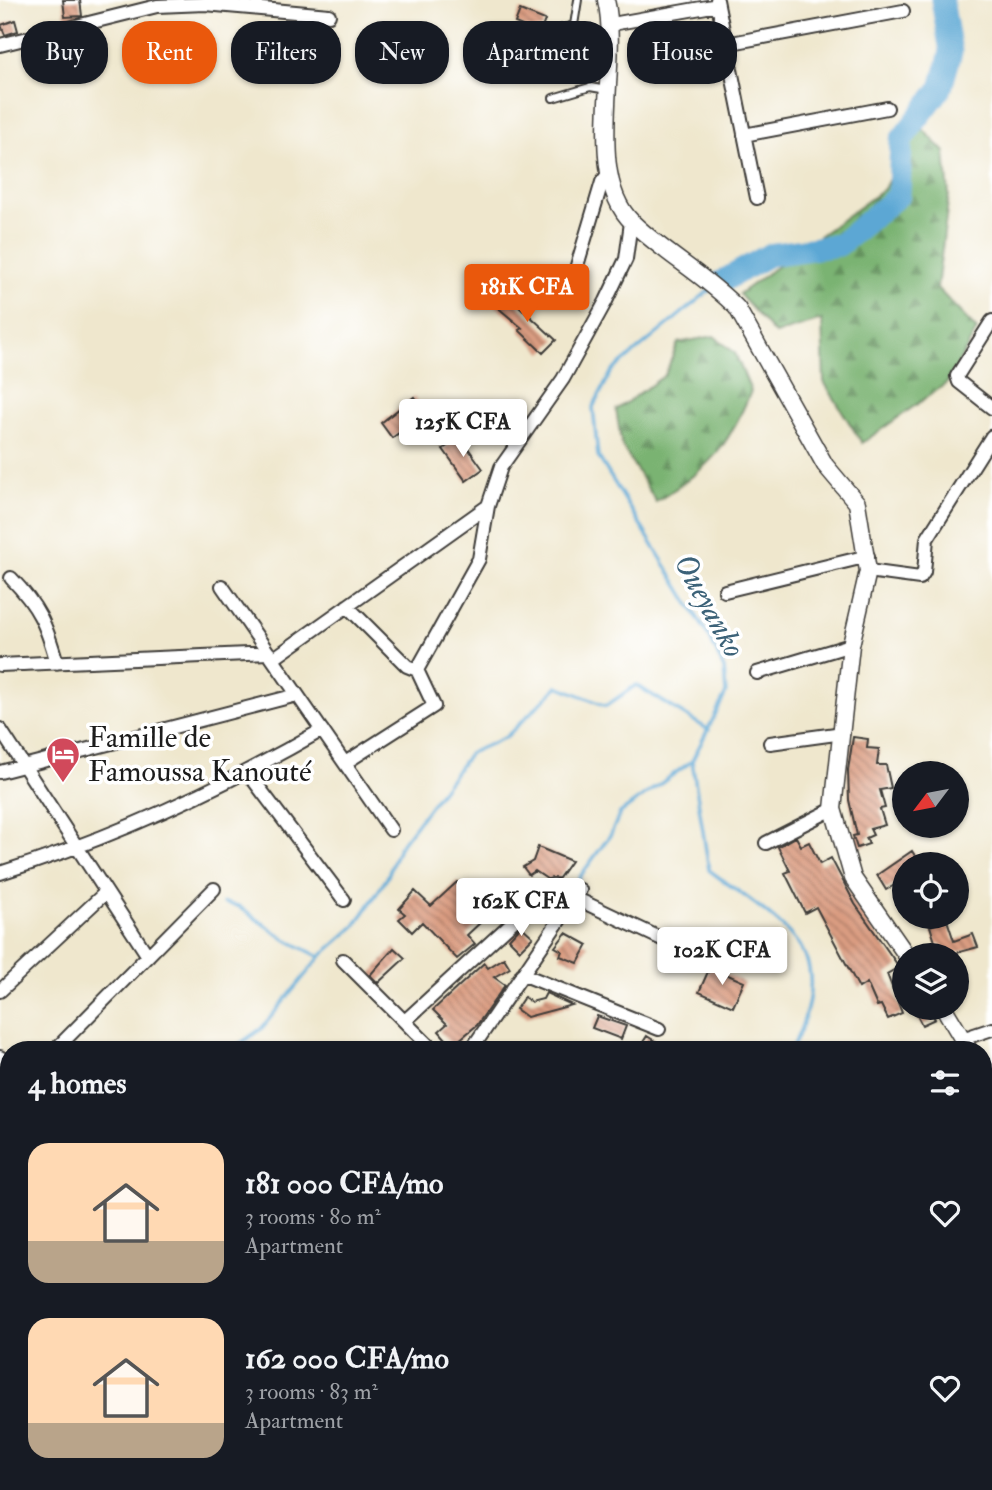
<!DOCTYPE html>
<html lang="en">
<head>
<meta charset="utf-8">
<style>
  :root { --surface:#171b24; --page:#242831; --text:#f1f3f6; --muted:#9ea1a6; --accent:#ea580c }
  body { margin:0; font-family:"IM FELL Double Pica",serif; background:var(--page); color:var(--text); height:100vh; display:flex; flex-direction:column; font-size:26px; white-space:nowrap }
  * { box-sizing:border-box; margin:0 }
  p { font-size:23px; color:var(--muted) }
  .icon { flex:none; width:38px; height:38px; fill:none; stroke:currentColor; stroke-width:2; stroke-linecap:round; stroke-linejoin:round }
  .map { position:relative; flex:1; overflow:hidden }
  .side { position:absolute; left:0px; top:1041px; width:992px; height:450px; display:flex; flex-direction:column; background:var(--surface); border-radius:28px 28px 0 0; box-shadow:0 2px 5px #0004 }
  .side>* { flex:none }
  .top-card { position:absolute; left:21px; top:21px; width:950px; height:63px; display:flex; gap:14px }
  .needle { width:46px; rotate:238deg }
  .controls { position:absolute; left:892px; top:761px; display:grid; gap:14px }
  .controls a { display:grid; place-items:center; width:77px; height:77px; border-radius:50%; background:var(--surface); box-shadow:0 2px 5px #0004; font-size:35px }
  .price { position:absolute; translate:-50% -60px; padding:0 16px; border-radius:7px; background:#fff; color:#222; font-size:23px; line-height:46px; filter:drop-shadow(0 2px 4px #0008) }
  .price::after { content:''; position:absolute; left:50%; top:42px; width:21px; height:16px; margin-left:-10px; background:inherit; clip-path:polygon(0 0,100% 0,50% 100%) }
  .price.on { background:var(--accent); color:#fff }
  ul { padding:0; list-style:none }
  li { display:flex; align-items:center; gap:21px; height:175px; padding:0 28px }
  li span { display:grid; place-items:center; flex:none; width:196px; height:140px; border-radius:21px; color:#555 }
  li>.icon { margin-inline-start:auto }
  span .icon { width:84px; height:84px; fill:#fffc; stroke-width:1 }
  li b { font-size:30px }
  h2 { display:flex; justify-content:space-between; align-items:center; height:84px; padding:0 28px; font-size:30px }
  .chip { padding:0 24px; border-radius:28px; background:var(--surface); box-shadow:0 2px 5px #0004; font-size:24px; line-height:63px }
  .chip.on { background:var(--accent); color:#fff }
  .map>svg:first-child { display:block }
  .forest { fill:url(#forest-firs); stroke:#4b6847; stroke-width:2 }
  .cemetery { fill:url(#cemetery-stones); stroke:#5a7650; stroke-width:2 }
  .pitch { fill:#99d184; stroke:#5a7650; stroke-width:2 }
  .lines { fill:none; stroke-linecap:round; stroke-linejoin:round }
  .stream { stroke:#5ba7d4; stroke-width:3.5 }
  .river { stroke:#5ba7d4; stroke-width:23 }
  .building { fill:url(#building-back-hatch) }
  .service-casing { stroke:#3c3a37; stroke-width:10 }
  .minor-casing { stroke:#3c3a37; stroke-width:16 }
  .tertiary-casing { stroke:#3c3a37; stroke-width:19 }
  .service { stroke:#fff; stroke-width:6 }
  .minor { stroke:#fff; stroke-width:12 }
  .tertiary { stroke:#fff; stroke-width:16 }
  .labels { text-anchor:middle; stroke-width:7; stroke-linejoin:round; paint-order:stroke }
  .poi-label { font-size:30px; fill:#1c1c1c; stroke:#fff; text-anchor:start }
  .water-label { font-size:32px; font-style:italic; fill:#3c6278; stroke:#fff }
</style>
</head>
<body>
<div class="map">
<svg width="992" height="1490" viewBox="0 0 992 1490">
  <defs>
    <pattern id="forest-firs" width="22" height="20" patternUnits="userSpaceOnUse" patternTransform="scale(1.75)"><rect width="22" height="20" fill="#7ab372"/><path d="M5 1l3.5 6h-7zM16 11l3.5 6h-7z" fill="#63915d"/></pattern>
    <pattern id="cemetery-stones" width="16" height="16" patternUnits="userSpaceOnUse" patternTransform="scale(1.75)"><rect width="16" height="16" fill="#99d184"/><path d="M2 7V4a2 2 0 0 1 4 0v3zM10 15v-3a2 2 0 0 1 4 0v3z" fill="#83b371"/></pattern>
    <pattern id="building-back-hatch" width="6" height="6" patternUnits="userSpaceOnUse" patternTransform="scale(1.75)"><rect width="6" height="6" fill="#da9c81"/><path d="M-1 5l2 2M0 0l6 6M5-1l2 2" fill="none" stroke="#b07e69"/></pattern>
  </defs>
  <rect width="100%" height="100%" fill="#fff"/>
  <filter id="ink" filterUnits="userSpaceOnUse"><feTurbulence type="fractalNoise" baseFrequency=".0143" numOctaves="2"/><feDisplacementMap in="SourceGraphic" scale="14" xChannelSelector="R" yChannelSelector="G"/><feConvolveMatrix kernelMatrix="1 2 1 2 8 2 1 2 1" color-interpolation-filters="sRGB"/></filter>
  <filter id="wash" filterUnits="userSpaceOnUse"><feTurbulence type="fractalNoise" baseFrequency=".00686" numOctaves="4" result="noise"/><feDisplacementMap in="SourceGraphic" scale="28" xChannelSelector="R" yChannelSelector="G"/><feGaussianBlur stdDeviation="1.57" result="paint"/><feColorMatrix in="noise" values="0 0 0 0 0 0 0 0 0 0 0 0 0 0 0 0 0 1.4 0 .05"/><feComposite in="paint" operator="in"/></filter>
  <g filter="url(#wash)">
    <rect width="100%" height="100%" fill="#efe7cd"/>
    <!-- forest -->
    <path class="forest" d="M917,123L945,152L949,195L937,288L977,330L947,383L862,443L824,382L822,320L775,334L739,294L884,189Z
      M714,336L735,353L751,391C726,452 710,466 656,502L622,446L616,410L665,375L678,343Z"/>
    <!-- cemetery -->
    <path class="cemetery" d="M369,1482H495L496,1490H379Z"/>
    <!-- pitch -->
    <path class="pitch" d="M132,1482H197L206,1490H125Z"/>
    <g class="lines">
      <!-- stream -->
      <path class="stream" d="M711,289L612,371L593,407L598,456L710,638L724,669L726,693L692,761L709,870C736,891 791,924 805,956C818,985 805,1024 791,1050
        M224,903L238,906L285,939L320,957
        M547,922L611,834L620,813L692,761
        M231,1050L261,1029L320,957L355,926L387,878L399,847L470,753L506,737L558,686L606,706L636,685L709,730
        M0,1256L9,1245
        M698,1482L702,1490"/>
      <!-- river -->
      <path class="river" d="M721,282L769,255L839,245L899,195L901,140L941,88L951,52L942,0"/>
    </g>
    <g id="blocks">
      <!-- building -->
      <path class="building" d="M63,0H80L82,16L65,17Z
        M520,10L545,20L542,28L532,30L515,23Z
        M15,20L18,31L5,35L1,25Z
        M506,294L556,340L543,353L519,330L522,328L496,306Z
        M414,397L426,413L392,438L381,423Z
        M460,437L483,469L466,481L443,449Z
        M853,737L868,739L867,748L879,749L877,765H886L891,788L880,790L885,808L880,809L885,825L870,829L873,835L866,838L869,844L857,848L853,836L857,835L849,800L848,770Z
        M796,837L801,846L809,842L820,864L831,858L855,904L899,967L887,974L902,1013L888,1019L881,1005L877,1006L867,983L859,988L816,907L805,913L785,873L790,871L778,847Z
        M538,847L571,861L559,878L547,879L535,871L529,875L523,867L533,861Z
        M912,851L920,864H905V879L886,890L877,875Z
        M457,882L468,895L472,890L483,903L475,909L482,921L467,935L475,944L457,959L422,922L412,932L399,919L405,914L399,909L415,891L431,906Z
        M947,920L954,941L973,934L978,947L945,956L941,944L936,945L930,926Z
        M521,926L533,937L520,950L509,939Z
        M566,933L588,945L578,963L560,956L562,951L555,947Z
        M394,948L405,958L378,983L370,975Z
        M504,958L510,968L494,977L505,985L477,1025L452,1046L439,1031L447,1024L433,1010L484,963L488,968Z
        M710,967L744,982L733,1007L699,992Z
        M546,993L572,1005L527,1017L516,1009L524,997L531,1002L543,999Z
        M913,1008H929L935,1019L922,1025Z
        M597,1016L626,1026L621,1039L592,1028Z
        M647,1036L658,1043L653,1050H638Z"/>
    </g>
  </g>
  <g filter="url(#ink)">
    <use href="#blocks" fill-opacity="0" stroke="#3c3a37" stroke-width="2"/>
    <g class="lines">
      <!-- service casing -->
      <g class="service-casing">
        <path id="service" d="M522,39L574,25L578,0
          M553,98L590,87L607,90"/>
      </g>
      <!-- minor casing -->
      <g class="minor-casing">
        <path id="minor" d="M717,0L757,198
          M612,24L718,5
          M726,44L903,11
          M0,45L157,6L205,4L329,15
          M744,135L887,108
          M576,269L602,182L609,173
          M992,321L957,376L959,382L992,408
          M868,571L920,578L924,572L927,539L992,436
          M11,578C39,607 46,624 57,663
          M222,586L391,830
          M725,591L868,556
          M347,606L407,666L417,670
          M273,659L488,506
          M0,665L269,653
          M757,673L851,645
          M0,729L148,956
          M770,743L843,733
          M345,763L434,706L417,670L479,559L488,506L501,467L563,379L606,301L626,259L631,222
          M0,772L297,695
          M248,773L344,900
          M766,843L833,809
          M0,873C113,838 220,789 322,730
          M575,898L698,956
          M343,960L433,1050
          M522,974L659,1029
          M0,991L105,893
          M405,1021L553,885
          M965,1038L992,1029
          M55,1050L214,889
          M471,1050L580,890
          M0,1057L9,1065
          M0,1105L9,1096
          M984,1128L992,1125
          M984,1232L992,1229
          M984,1328L992,1325
          M984,1386L992,1410
          M984,1427L992,1424
          M339,1482L349,1490
          M504,1482L505,1490
          M8,1490L15,1482
          M282,1490L289,1482
          M816,1490L822,1482"/>
      </g>
      <!-- tertiary casing -->
      <g class="tertiary-casing">
        <path id="tertiary" d="M606,0C621,62 583,176 633,223C665,254 705,275 737,308L825,465L857,503L868,571L851,645L833,809L853,878L907,956
          M944,1008L969,1050
          M984,1086L992,1108"/>
      </g>
      <!-- service -->
      <use href="#service" class="service"/>
      <!-- minor -->
      <use href="#minor" class="minor"/>
      <!-- tertiary -->
      <use href="#tertiary" class="tertiary"/>
    </g>
  </g>
  <!-- icons -->
  <defs>
    <g id="hotel-pin" transform="scale(1.75)"><path d="M0 17L-7.5 6A9.5 9.5 0 1 1 7.5 6Z" fill="#d1495b" stroke="#fff"/><path d="M-6-4.5h1.5V1H6V5H4.5V3h-9V5H-6ZM-4 0a1.8 1.8 0 1 1 3.6 0ZM.5 0V-2.5h3Q6-2.5 6 0Z" fill="#fff"/></g>
  </defs>
  <g fill-rule="evenodd">
    <use href="#hotel-pin" x="63" y="754"/>
  </g>
  <g class="labels">
    <!-- poi labels -->
    <g class="poi-label">
      <text x="88" y="747">Famille de<tspan x="88" dy="34">Famoussa Kanouté</tspan></text>
    </g>
    <!-- water labels -->
    <g class="water-label">
      <text transform="translate(710 605) rotate(61)" y="11">Oueyanko</text>
    </g>
  </g>
</svg>
<div class="controls">
<a><svg class="needle" viewBox="-14 -14 28 28"><path d="M0-13l5 13h-10z" fill="#e53935"/><path d="M0 13l5-13h-10z" fill="#9ea1a6"/></svg></a>
<a><svg class="icon" aria-label="locate" viewBox="0 0 24 24"><circle cx="12" cy="12" r="6"/><path d="M12 2v4M12 18v4M2 12h4M18 12h4"/></svg></a>
<a><svg class="icon" aria-label="layers" viewBox="0 0 24 24"><path d="M12 4l9 5-9 5-9-5zM3 14l9 5 9-5"/></svg></a>
</div>
<b class="price on" style="left:527px;top:324px">181K CFA</b>
<b class="price" style="left:463px;top:459px">125K CFA</b>
<b class="price" style="left:521px;top:938px">162K CFA</b>
<b class="price" style="left:722px;top:987px">102K CFA</b>
<div class="top-card">
<a class="chip">Buy</a>
<a class="chip on">Rent</a>
<a class="chip">Filters</a>
<a class="chip">New</a>
<a class="chip">Apartment</a>
<a class="chip">House</a>
</div>
<section class="side">
<h2>4 homes<svg class="icon" aria-label="filters" viewBox="0 0 24 24"><path d="M4 7h16M4 17h16"/><circle cx="9" cy="7" r="2"/><circle cx="15" cy="17" r="2"/></svg></h2>
<ul>
<li><span style="background:linear-gradient(#ffd9b3 70%,#b9a48a 0)"><svg class="icon" aria-label="home" viewBox="0 0 24 24"><path d="M3 11l9-7 9 7M6 9v11h12V9"/></svg></span><div><b>181 000 CFA/mo</b><p>3 rooms · 80 m²</p><p>Apartment</p></div><svg class="icon" aria-label="heart" viewBox="0 0 24 24"><path d="M12 20l-8-8c-3-5 5-10 8-4 3-6 11-1 8 4z"/></svg></li>
<li><span style="background:linear-gradient(#ffd9b3 75%,#b9a48a 0)"><svg class="icon" aria-label="home" viewBox="0 0 24 24"><path d="M3 11l9-7 9 7M6 9v11h12V9"/></svg></span><div><b>162 000 CFA/mo</b><p>3 rooms · 83 m²</p><p>Apartment</p></div><svg class="icon" aria-label="heart" viewBox="0 0 24 24"><path d="M12 20l-8-8c-3-5 5-10 8-4 3-6 11-1 8 4z"/></svg></li>
</ul>
</section>
</div>
</body>
</html>
